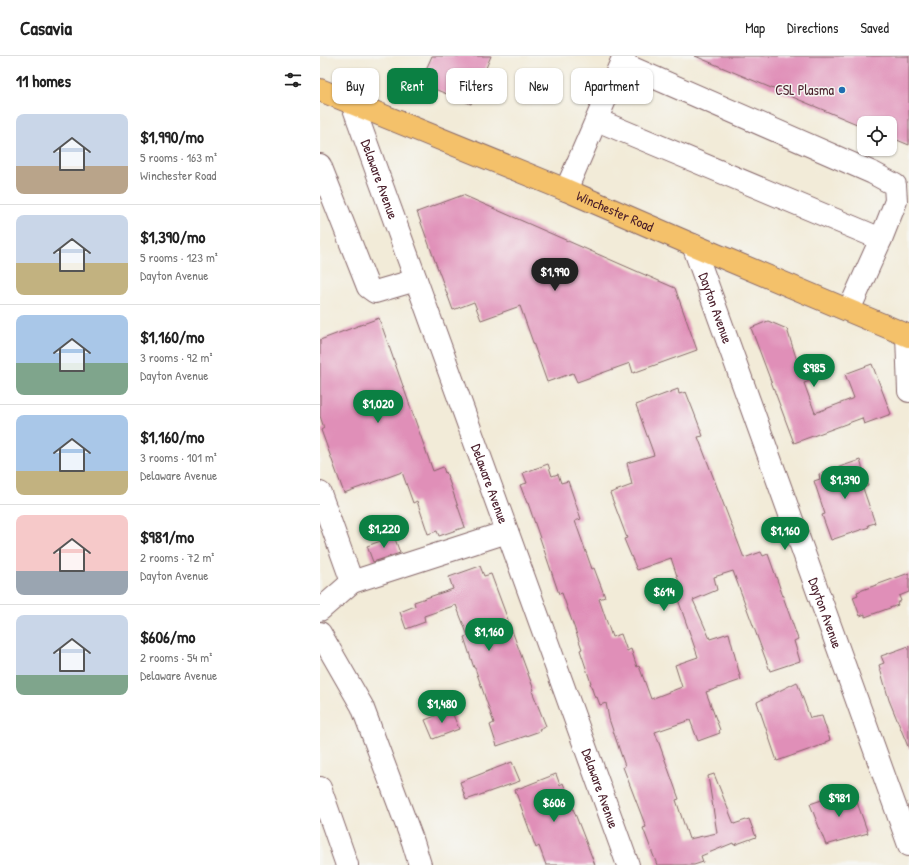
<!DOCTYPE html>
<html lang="en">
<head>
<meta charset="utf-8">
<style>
  :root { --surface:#fff; --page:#f2f2f2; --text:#222; --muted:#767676; --line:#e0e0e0; --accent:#0b8043 }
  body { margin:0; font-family:"Patrick Hand",sans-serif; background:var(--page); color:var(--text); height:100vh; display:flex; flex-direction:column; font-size:15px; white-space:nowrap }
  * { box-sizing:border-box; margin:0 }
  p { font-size:13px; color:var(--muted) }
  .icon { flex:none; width:22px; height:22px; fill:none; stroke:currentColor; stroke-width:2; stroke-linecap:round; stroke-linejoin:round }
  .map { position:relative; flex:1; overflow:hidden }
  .sheet { display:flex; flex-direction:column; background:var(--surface); width:320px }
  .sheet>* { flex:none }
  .hud { position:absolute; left:12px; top:12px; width:380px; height:36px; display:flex; gap:8px }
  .tools { position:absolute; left:537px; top:60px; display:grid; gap:8px }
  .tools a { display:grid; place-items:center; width:40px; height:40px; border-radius:8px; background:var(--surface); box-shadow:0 1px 3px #0004; font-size:20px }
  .price { position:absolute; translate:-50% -34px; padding:0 9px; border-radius:14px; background:var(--accent); color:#fff; font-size:13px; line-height:26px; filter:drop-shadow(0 1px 2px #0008) }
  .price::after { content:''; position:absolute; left:50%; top:24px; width:12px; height:9px; margin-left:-6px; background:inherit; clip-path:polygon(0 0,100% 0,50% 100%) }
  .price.current { background:#222; color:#fff }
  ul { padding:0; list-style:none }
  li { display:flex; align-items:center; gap:12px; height:100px; padding:0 16px }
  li+li { border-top:1px solid var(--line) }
  li span { display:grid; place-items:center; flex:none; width:112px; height:80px; border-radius:8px; color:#555 }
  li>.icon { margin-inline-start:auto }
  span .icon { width:48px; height:48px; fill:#fffc; stroke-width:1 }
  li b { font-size:17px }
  h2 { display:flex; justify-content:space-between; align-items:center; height:48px; padding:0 16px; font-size:17px }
  .chip { padding:0 14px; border-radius:8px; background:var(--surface); box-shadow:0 1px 3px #0004; font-size:14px; line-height:36px }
  .chip.current { background:var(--accent); color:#fff }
  header { display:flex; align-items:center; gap:24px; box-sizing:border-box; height:56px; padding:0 20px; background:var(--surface); border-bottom:1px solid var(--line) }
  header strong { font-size:19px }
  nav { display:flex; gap:22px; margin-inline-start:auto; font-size:14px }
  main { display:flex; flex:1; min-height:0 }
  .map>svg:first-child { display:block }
  .building { fill:#e08fb8 }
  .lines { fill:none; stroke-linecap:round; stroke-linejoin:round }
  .minor-casing { stroke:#856668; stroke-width:24 }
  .major-casing { stroke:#856668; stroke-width:24 }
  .minor { stroke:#fff; stroke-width:22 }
  .major { stroke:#f4c16a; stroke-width:22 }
  .poi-dot { fill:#1f6fb2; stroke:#f6f6f2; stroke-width:1.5 }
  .labels { text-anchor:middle; stroke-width:3; stroke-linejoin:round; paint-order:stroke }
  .poi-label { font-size:14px; fill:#4a1f2b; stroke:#f6f6f2; text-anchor:end }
  .street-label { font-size:14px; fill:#4a1f2b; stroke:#f6f6f2 }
</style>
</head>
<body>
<header>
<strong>Casavia</strong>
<nav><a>Map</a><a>Directions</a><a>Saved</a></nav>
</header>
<main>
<section class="sheet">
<h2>11 homes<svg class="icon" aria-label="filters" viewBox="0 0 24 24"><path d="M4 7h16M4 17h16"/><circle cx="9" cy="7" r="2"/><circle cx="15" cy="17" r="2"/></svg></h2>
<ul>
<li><span style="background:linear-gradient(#c9d6e8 65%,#b9a48a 0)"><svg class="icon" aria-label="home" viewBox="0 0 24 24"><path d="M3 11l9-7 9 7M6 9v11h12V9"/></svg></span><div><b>$1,990/mo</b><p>5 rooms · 163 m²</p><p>Winchester Road</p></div></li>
<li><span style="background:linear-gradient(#c9d6e8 60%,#c2b280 0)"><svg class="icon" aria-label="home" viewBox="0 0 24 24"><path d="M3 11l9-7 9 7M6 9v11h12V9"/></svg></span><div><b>$1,390/mo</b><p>5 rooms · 123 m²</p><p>Dayton Avenue</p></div></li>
<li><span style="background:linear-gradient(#a9c7e8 60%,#7fa58c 0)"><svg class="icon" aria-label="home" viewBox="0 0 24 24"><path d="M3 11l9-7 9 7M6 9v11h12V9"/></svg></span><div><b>$1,160/mo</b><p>3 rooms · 92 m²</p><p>Dayton Avenue</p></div></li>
<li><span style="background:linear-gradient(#a9c7e8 70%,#c2b280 0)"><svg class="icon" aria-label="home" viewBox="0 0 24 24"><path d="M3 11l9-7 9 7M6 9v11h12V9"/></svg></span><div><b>$1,160/mo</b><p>3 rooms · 101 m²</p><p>Delaware Avenue</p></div></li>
<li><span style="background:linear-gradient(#f6c9c9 70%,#9aa5b1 0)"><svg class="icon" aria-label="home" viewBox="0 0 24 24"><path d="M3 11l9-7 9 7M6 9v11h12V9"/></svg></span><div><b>$981/mo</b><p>2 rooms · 72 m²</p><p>Dayton Avenue</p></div></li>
<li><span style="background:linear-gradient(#c9d6e8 75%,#7fa58c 0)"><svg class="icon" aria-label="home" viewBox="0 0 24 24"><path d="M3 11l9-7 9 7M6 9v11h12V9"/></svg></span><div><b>$606/mo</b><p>2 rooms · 54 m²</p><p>Delaware Avenue</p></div></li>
</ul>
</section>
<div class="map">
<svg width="589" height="809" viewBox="0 0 589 809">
  <rect width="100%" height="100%" fill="#f6f6f2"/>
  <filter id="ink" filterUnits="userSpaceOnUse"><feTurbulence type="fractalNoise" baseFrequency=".025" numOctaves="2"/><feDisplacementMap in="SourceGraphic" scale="8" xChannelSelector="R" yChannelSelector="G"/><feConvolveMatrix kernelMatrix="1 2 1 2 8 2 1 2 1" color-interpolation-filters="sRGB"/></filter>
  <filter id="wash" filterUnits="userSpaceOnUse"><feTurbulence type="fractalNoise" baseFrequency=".012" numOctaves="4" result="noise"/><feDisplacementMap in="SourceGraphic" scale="16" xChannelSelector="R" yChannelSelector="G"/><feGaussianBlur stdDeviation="0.9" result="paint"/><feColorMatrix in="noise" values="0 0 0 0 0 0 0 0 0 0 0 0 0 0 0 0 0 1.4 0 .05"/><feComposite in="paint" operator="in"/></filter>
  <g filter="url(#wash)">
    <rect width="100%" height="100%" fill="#f2ebd8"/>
    <g id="blocks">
      <!-- building -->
      <path class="building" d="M112,0H171L151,48L100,27Z
        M375,0H589V89L570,81V67H544V71Z
        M143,139L355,232L377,294L313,317L310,307L257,326L253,317L227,326L200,250L161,264L154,246L133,254L97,156Z
        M59,262L113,415L123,411L125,417L126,416L145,471L119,480L117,475L108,478L97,445L93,447L82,416L24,437L1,374L4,372L0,360V284Z
        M448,265L467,273L479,311L492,306L498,322L484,327L495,357L534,342L525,318L552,308L571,358L544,368L542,362L474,387L431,272Z
        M358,333L359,338L366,336L375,359L383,380L378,381L424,502L441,496L443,500L448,498L478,583L474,585L480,605L450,615L413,515L394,521L397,534L373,544L390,583L409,577L421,624L386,636L400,674L399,675L400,677L378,685L370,664L335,676L359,743L356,744L369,783L397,777L388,720L394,718L414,768L429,763L436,781L414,789L413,787L381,800L383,806L374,809H337L323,772L326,771L303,711L305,710L289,663L286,647L280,649L277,641L275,642L270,627H271L260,594L262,593L242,537L239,538L208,447H207L200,429L207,427L203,417L228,408L232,420L238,418L241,427L248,425L261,463L255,465L272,513L274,512L285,541L279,543L292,581L301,578L307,595L311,593L317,611L319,610L331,643L362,631L355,609L378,601L353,529L359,526L351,502L317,514L304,483L307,482L290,437L312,429L307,407L334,399L316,349Z
        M540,404L548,430L543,432L555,467L548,469L549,471L511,484L502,459L505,458L494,425L500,423L499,418Z
        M74,480L80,497L53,506L47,490Z
        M160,510L164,520L171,518L214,634L212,635L226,670L219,673L220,675L177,690L170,669L174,667L155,612H154L144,581L148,580L136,549L104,560L105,566L86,573L80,556L95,550L94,546L133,533L129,521Z
        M589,517V536L579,540L581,545L577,547L578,549L545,561V558L540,560L533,541L538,539L537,536Z
        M589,590V693L569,644L559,609L564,607L561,600Z
        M477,626L490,662L502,660L510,684L505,686V688L457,705L437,646Z
        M131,654L139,673L113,683L105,664Z
        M192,706L200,725L146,744L140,726Z
        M236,718L240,729L243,727L275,809H226L219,790L216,792L195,734Z
        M533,735L548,777L506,789L490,748L525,736L526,738Z"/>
    </g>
  </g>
  <g filter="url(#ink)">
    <use href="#blocks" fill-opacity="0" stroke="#856668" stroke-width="1"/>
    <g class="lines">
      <!-- minor casing -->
      <g class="minor-casing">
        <g id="minor">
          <path d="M301,7L553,117L575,129L576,145L561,183L529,254"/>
          <path id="s1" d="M32,47L308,809"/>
          <path d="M277,64L561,183"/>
          <path d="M0,109L48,231L55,236L96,224"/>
          <path d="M246,134L304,0"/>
          <path id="s2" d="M373,189L589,789"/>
          <path d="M587,279L589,335"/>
          <path d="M0,437L32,526"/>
          <path d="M0,554L32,526L187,476"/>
          <path d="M0,577L42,650L93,786L100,809"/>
          <path d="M0,732L27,809"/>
        </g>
      </g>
      <!-- major casing -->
      <g class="major-casing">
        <g id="major">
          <path id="s3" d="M0,34L246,134L373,189L589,280"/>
        </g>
      </g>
      <!-- minor -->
      <use href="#minor" class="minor"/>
      <!-- major -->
      <use href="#major" class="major"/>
    </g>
  </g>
  <!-- markers -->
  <circle class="poi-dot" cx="522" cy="34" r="4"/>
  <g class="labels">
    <!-- poi labels -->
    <g class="poi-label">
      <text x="514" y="39">CSL Plasma</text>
    </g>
    <!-- street labels -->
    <g class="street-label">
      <text dy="5" stroke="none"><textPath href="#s1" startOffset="81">Delaware Avenue</textPath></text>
      <text dy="5" stroke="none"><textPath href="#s3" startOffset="319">Winchester Road</textPath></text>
      <text dy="5" stroke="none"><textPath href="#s2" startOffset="67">Dayton Avenue</textPath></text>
      <text dy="5" stroke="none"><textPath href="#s1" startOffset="405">Delaware Avenue</textPath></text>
      <text dy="5" stroke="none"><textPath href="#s2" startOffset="391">Dayton Avenue</textPath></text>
      <text dy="5" stroke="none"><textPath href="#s1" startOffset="729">Delaware Avenue</textPath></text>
    </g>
  </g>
</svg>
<div class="tools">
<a><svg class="icon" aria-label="locate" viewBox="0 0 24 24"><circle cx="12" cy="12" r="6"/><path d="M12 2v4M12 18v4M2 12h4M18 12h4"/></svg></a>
</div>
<b class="price current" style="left:235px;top:236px">$1,990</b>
<b class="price" style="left:494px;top:332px">$985</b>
<b class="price" style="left:58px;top:368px">$1,020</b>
<b class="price" style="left:525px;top:444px">$1,390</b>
<b class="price" style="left:64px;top:493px">$1,220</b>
<b class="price" style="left:465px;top:495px">$1,160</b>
<b class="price" style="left:344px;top:556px">$614</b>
<b class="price" style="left:169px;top:596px">$1,160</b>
<b class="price" style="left:122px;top:668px">$1,480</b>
<b class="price" style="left:519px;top:762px">$981</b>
<b class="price" style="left:234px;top:767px">$606</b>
<div class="hud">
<a class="chip">Buy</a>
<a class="chip current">Rent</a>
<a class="chip">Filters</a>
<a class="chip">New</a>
<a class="chip">Apartment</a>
</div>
</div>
</main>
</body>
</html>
